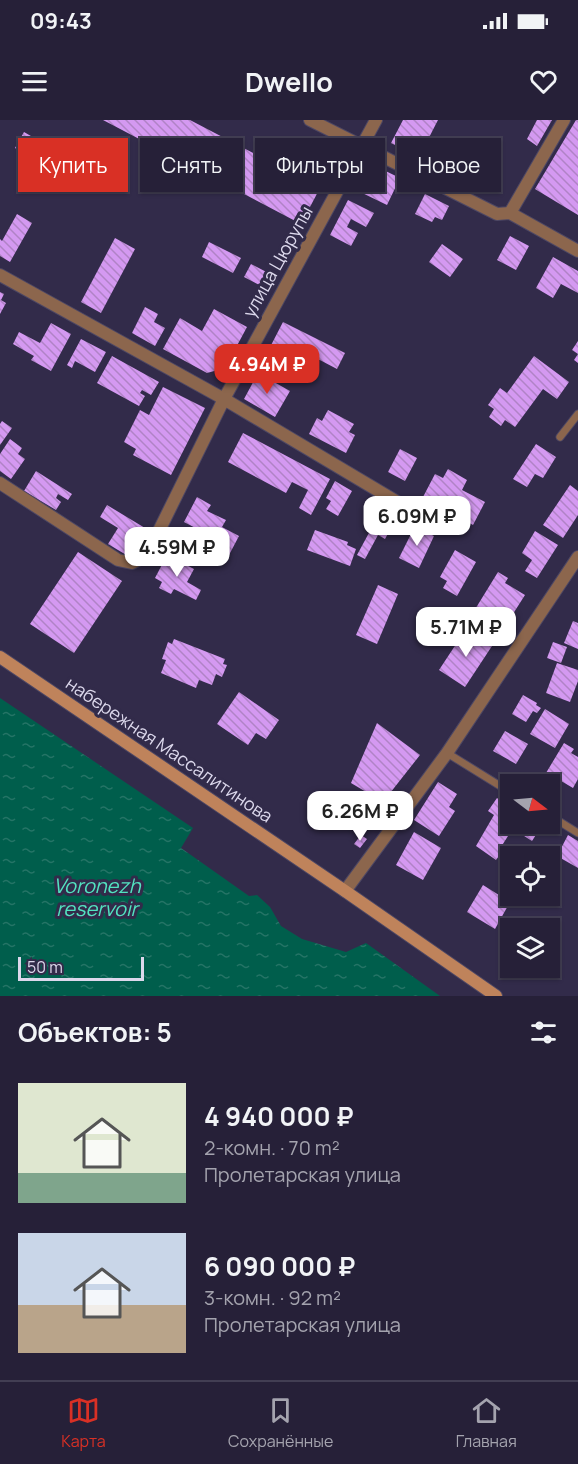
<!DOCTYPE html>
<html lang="ru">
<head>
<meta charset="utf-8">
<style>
  :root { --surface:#262038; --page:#322d43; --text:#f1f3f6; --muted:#a4a3ae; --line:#423e53; --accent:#d93025 }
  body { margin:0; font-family:Manrope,sans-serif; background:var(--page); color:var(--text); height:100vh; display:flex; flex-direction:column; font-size:22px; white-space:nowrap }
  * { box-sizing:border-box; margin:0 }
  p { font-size:20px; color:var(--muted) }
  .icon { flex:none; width:33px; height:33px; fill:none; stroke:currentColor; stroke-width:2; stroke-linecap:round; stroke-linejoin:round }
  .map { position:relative; height:876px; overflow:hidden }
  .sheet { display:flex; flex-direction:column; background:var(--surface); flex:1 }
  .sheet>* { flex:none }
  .guide { position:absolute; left:18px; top:18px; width:543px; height:54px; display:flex; gap:12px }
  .needle { width:39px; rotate:106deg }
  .controls { position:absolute; left:500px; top:654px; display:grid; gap:12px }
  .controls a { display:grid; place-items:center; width:60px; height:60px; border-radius:0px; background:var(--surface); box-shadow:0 2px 4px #0004,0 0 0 2px var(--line); font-size:30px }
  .scale { position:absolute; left:18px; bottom:15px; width:126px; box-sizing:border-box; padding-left:6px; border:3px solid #dcd8ec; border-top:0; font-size:16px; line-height:21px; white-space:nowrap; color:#dcd8ec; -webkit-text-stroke:4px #322b4a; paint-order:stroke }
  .price { position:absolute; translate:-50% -51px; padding:0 14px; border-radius:12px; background:#fff; color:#222; font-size:20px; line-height:39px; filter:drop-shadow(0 2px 3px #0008) }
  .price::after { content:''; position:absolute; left:50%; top:36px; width:18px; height:14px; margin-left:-9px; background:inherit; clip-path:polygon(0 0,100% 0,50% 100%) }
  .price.on { background:var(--accent); color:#fff }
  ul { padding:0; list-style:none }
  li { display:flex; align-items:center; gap:18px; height:150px; padding:0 18px }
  li span { display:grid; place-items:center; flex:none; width:168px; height:120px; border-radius:0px; color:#555 }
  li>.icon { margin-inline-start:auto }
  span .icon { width:72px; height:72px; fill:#fffc; stroke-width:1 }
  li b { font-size:26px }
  h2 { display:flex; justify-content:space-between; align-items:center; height:72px; padding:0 18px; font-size:26px }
  .chip { padding:0 21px; border-radius:0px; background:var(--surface); box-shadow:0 2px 4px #0004,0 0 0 2px var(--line); font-size:21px; line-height:54px }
  .chip.on { background:var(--accent); color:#fff }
  .status { display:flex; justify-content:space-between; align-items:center; height:42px; padding:0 30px; background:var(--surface); direction:ltr }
  .status svg { height:16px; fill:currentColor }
  header { display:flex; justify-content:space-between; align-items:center; height:78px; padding:0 18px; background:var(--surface); font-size:27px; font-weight:700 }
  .dock { display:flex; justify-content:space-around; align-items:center; height:84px; border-top:2px solid var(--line); background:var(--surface); font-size:16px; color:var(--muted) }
  .dock a { display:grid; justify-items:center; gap:3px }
  .dock .on { color:var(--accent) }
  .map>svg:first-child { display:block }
  .water { fill:url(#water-ripples) }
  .building { fill:url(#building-back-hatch) }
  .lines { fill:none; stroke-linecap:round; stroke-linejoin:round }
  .service-casing { stroke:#4d4764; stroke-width:9 }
  .minor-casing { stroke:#4d4764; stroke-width:14 }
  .secondary-casing { stroke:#4d4764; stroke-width:14 }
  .service { stroke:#8c664d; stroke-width:7 }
  .minor { stroke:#8c664d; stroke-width:12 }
  .secondary { stroke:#bf835b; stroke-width:12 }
  .labels { text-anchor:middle; stroke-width:6; stroke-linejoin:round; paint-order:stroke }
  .street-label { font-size:18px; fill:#dcd8ec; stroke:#322b4a }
  .water-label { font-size:20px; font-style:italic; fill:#52e3c0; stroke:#322b4a }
</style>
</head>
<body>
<div class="status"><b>09:43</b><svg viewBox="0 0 49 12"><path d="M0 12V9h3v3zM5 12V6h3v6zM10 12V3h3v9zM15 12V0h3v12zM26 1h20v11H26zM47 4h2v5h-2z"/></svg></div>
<header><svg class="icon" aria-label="menu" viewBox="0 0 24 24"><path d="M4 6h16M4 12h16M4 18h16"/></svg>Dwello<svg class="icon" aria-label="heart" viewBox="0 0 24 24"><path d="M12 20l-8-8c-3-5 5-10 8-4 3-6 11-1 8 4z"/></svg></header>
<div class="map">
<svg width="578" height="876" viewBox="0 0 578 876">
  <defs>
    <pattern id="water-ripples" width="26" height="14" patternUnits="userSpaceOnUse" patternTransform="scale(1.5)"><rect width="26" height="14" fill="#005e4c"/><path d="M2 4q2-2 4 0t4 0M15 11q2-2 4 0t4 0" fill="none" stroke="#257466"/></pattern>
    <pattern id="building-back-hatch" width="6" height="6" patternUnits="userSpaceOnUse" patternTransform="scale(1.5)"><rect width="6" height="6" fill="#d499f1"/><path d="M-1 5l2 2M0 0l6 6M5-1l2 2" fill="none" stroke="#b083c6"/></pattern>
  </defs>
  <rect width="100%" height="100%" fill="#322b4a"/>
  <!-- water -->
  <path class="water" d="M0,578L193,708L181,728L249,776L257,775L270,787L281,806L302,819L346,832L366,823L440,876H0Z"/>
  <!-- building -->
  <path class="building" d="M103,0H190L320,68L301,104Z
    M403,0H438L419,37L391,23Z
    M537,0H552L537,26L527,19Z
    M576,0H578V95L535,69Z
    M24,12L98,55L89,70L15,28Z
    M479,40L500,51L493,66L472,55Z
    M367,42L400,58L387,85L354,69Z
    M425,74L449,86L442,100L435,97L432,102L415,94Z
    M348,80L374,93L366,107L351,99L347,107L358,113L351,126L330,115Z
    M17,94L32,103L10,142L0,136V119L2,121Z
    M510,116L529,126L516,150L497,140Z
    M115,118L135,129L101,193L81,182Z
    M209,122L241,138L233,153L202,137Z
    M442,124L463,139L450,157L429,142Z
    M553,137L578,151V173L561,164L553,178L536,168Z
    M251,144L276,157L269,170L244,157Z
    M0,172L4,174L1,180L6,183L0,194Z
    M145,187L158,194L154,202L165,208L155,226L132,213Z
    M214,189L247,207L225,248L207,253L163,229L180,198L202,211Z
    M283,202L345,233L337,249L316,238L314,243L306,239L300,250L267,233Z
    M51,203L71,214L51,251L31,240L34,236L13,224L19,212L40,223Z
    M81,219L106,232L95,252L75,241L72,248L67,245Z
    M578,221V243L574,240L578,234L572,230Z
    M112,236L159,262L151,275L142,270L140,273L145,276L139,286L97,263Z
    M534,236L569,262L557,279L543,269L515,307L505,300L501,306L489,297L494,289L488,285L500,268L507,273Z
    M258,253L290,271L275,297L244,279Z
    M163,267L205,288L171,355L133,335L136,329L124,322L140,290L149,295Z
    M328,290L354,304L349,312L355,315L346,333L309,314L317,298L322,301Z
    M2,301L12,308L0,325V304Z
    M243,313L330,359L311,395L299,388L308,370L292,362L286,373L228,342Z
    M10,319L22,328L18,334L25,339L11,359L0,351V334Z
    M536,324L556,337L543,358L535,354L527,367L513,359Z
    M400,329L417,338L405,361L388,352Z
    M448,349L467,360L462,370L485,382L473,405L423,377L435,354L443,358Z
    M36,351L72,374L68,380L58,374L56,378L61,382L56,390L24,371Z
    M335,361L352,371L338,396L326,389L331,381L326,378Z
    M570,365L578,371V395L563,418L543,405Z
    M197,377L211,385L207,391L226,400L222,407L239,416L229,435L220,431L224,423L184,402Z
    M107,385L145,408L128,436L108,424L118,408L100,397Z
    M383,387L398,395L385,419L378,415L365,439L357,435Z
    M415,406L434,416L419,448L399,438Z
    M315,410L348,422L347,425L356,429L350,446L307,430Z
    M535,411L558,425L537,458L525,451L532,440L522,433Z
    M455,430L476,442L457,476L443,468L447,461L440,457Z
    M78,432L122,461L74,533L30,504Z
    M167,435L194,449L187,462L201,470L196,480L174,469L171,474L159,468L162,462L155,458Z
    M498,452L508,458L505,463L525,475L511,497L498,489L490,502L474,491Z
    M378,465L398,474L377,524L356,515Z
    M573,501L578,503V529L564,523Z
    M466,509L492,526L465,567L439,550Z
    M174,519L225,539L223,544L227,545L222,557L216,554L212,565L199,560L196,568L161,553L166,540L162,539L168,522L172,524Z
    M553,522L567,527L561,543L547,538Z
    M557,543L578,550V561L570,582L546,573Z
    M239,572L279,600L266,619L256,613L248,625L217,604Z
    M523,575L537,583L536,585L541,588L537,593L533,591L526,602L512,594Z
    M545,589L569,604L555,628L530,614Z
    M377,603L420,635L383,682L351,663Z
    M505,611L528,624L516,644L493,631Z
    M564,623L574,629L571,633L578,637V659L573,668L556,658V664L549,668V664H544L543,658Z
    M438,662L457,674L449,687L455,691L439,716L414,700Z
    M497,678L510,686V704H537L541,707L532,721L507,705L502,713L508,716L501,727L504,729L496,740L476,726L494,695L488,691Z
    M414,712L441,728L423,760L396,745Z
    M361,715L367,719L360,728L354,724Z
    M568,715L578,721V748L557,736Z
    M483,765L510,782L495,809L467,792Z"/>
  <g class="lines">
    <!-- service casing -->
    <g class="service-casing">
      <path id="service" d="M560,317L578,294
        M447,633L510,672
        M549,695L578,713"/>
    </g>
    <!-- minor casing -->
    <g class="minor-casing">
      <path id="minor" d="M310,0L497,94L510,93L578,131
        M510,93L564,0
        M0,155L224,279L441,408
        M0,363L118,440L132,443L147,435L224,279L376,0
        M345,771L447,633L578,437"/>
    </g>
    <!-- secondary casing -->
    <g class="secondary-casing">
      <path id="secondary" d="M0,537L345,771L496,876"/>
    </g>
    <!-- service -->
    <use href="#service" class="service"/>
    <!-- minor -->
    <use href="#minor" class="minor"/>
    <!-- secondary -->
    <use href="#secondary" class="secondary"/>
  </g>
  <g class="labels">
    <!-- street labels -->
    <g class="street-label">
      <text transform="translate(278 142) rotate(-61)" y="6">улица Цюрупы</text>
      <text transform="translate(169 630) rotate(34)" y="6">набережная Массалитинова</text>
    </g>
    <!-- water labels -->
    <g class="water-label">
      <text x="97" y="773">Voronezh<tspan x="97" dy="23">reservoir</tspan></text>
    </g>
  </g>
</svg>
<div class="controls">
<a><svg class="needle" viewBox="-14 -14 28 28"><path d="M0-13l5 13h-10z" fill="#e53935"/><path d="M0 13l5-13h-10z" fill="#a4a3ae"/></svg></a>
<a><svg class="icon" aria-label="locate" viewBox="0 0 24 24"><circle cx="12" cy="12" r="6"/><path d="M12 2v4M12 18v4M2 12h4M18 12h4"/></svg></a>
<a><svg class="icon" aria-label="layers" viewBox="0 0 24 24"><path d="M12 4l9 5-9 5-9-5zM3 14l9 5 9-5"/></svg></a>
</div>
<div class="scale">50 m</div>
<b class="price on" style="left:267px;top:275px">4.94M ₽</b>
<b class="price" style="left:417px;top:427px">6.09M ₽</b>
<b class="price" style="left:177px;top:458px">4.59M ₽</b>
<b class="price" style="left:466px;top:538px">5.71M ₽</b>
<b class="price" style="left:360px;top:722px">6.26M ₽</b>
<div class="guide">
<a class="chip on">Купить</a>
<a class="chip">Снять</a>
<a class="chip">Фильтры</a>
<a class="chip">Новое</a>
</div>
</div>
<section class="sheet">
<h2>Объектов: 5<svg class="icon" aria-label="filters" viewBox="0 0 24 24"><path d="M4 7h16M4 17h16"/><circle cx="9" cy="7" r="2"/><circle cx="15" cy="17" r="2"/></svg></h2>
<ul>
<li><span style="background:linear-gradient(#dfe7d0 75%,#7fa58c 0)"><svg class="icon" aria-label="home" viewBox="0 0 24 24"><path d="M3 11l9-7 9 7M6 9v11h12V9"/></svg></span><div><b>4 940 000 ₽</b><p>2-комн. · 70 m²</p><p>Пролетарская улица</p></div></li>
<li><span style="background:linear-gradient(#c9d6e8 60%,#b9a48a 0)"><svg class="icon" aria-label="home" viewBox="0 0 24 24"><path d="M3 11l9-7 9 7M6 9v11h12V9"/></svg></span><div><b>6 090 000 ₽</b><p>3-комн. · 92 m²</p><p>Пролетарская улица</p></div></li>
</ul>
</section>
<nav class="dock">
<a class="on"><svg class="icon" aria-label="map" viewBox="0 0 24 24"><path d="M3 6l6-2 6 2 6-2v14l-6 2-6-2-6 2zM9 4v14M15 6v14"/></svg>Карта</a>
<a><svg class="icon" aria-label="saved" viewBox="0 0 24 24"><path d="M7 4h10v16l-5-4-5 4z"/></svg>Сохранённые</a>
<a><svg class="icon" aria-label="home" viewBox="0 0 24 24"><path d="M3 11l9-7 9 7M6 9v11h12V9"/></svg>Главная</a>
</nav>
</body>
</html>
